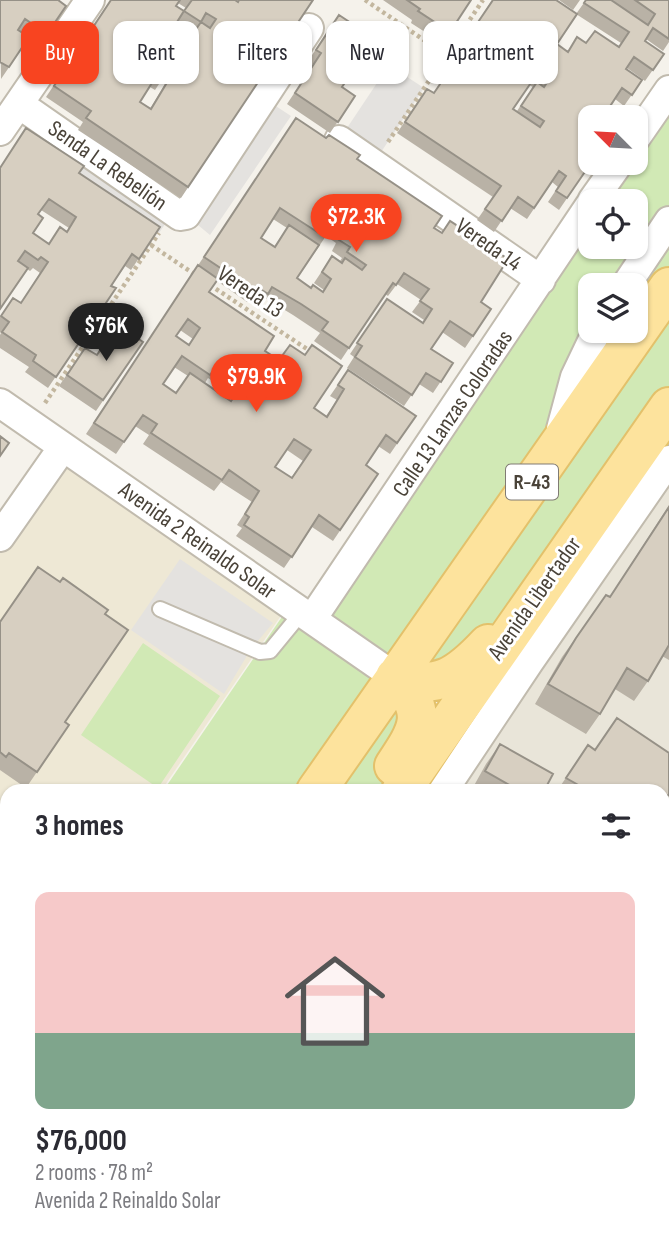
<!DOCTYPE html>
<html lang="en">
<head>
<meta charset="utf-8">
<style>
  :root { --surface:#fff; --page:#f7f7f7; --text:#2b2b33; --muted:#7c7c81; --line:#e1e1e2; --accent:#f84420 }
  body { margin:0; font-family:"Sofia Sans Condensed",sans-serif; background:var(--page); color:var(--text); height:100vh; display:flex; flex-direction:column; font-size:26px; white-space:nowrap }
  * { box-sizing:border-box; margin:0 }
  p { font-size:23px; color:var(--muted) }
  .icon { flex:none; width:38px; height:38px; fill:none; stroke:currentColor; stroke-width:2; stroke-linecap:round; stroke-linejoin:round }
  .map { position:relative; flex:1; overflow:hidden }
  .panel { position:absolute; left:0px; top:784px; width:670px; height:471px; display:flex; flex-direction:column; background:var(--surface); border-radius:21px 21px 0 0; box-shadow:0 2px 5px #0004 }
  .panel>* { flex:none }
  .top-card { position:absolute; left:21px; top:21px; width:628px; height:63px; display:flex; gap:14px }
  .needle { width:46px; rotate:294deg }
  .fabs { position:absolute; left:578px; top:105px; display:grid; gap:14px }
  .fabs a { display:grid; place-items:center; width:70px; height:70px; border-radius:14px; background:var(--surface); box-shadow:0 2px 5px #0004; font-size:35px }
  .price { position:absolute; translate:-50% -60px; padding:0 16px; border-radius:24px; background:var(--accent); color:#fff; font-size:23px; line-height:46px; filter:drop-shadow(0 2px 4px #0008) }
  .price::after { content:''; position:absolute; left:50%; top:42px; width:21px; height:16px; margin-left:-10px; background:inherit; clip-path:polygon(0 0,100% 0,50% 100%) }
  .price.active { background:#222; color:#fff }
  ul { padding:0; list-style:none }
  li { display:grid; align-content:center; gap:14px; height:371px; padding:0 35px }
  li+li { border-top:2px solid var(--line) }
  li span { display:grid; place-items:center; height:217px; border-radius:14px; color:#555 }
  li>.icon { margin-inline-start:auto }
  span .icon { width:126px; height:126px; fill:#fffc; stroke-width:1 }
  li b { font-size:30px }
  h2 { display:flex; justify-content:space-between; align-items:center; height:84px; padding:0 35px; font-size:30px }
  .chip { padding:0 24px; border-radius:14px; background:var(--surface); box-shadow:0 2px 5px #0004; font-size:24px; line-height:63px }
  .chip.active { background:var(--accent); color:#fff }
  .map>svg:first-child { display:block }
  .residential { fill:#e9e5d9 }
  .education { fill:#eee8d5 }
  .grass { fill:#d1e9b5 }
  .parking { fill:#e4e2df }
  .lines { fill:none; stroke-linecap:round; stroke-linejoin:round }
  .lane-casing { stroke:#c1bbae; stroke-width:18 }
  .street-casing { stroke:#c1bbae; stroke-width:32 }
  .primary-casing { stroke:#e3c16b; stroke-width:42 }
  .path { stroke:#c3b79f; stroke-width:4.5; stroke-dasharray:3.5 3.5; stroke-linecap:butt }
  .lane { stroke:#fff; stroke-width:14 }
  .street { stroke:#fff; stroke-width:28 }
  .primary { stroke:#fde39d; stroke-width:38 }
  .wall { fill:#b9b2a6; fill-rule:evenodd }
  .shaded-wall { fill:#969187 }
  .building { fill:#d7cfc1; stroke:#969187; stroke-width:2; fill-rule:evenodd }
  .labels { text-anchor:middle; stroke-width:6; stroke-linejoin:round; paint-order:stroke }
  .shield { fill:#fff; stroke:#807b74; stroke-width:2 }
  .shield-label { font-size:21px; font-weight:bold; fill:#4a4339 }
  .street-label { font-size:23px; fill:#4a4339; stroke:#fff }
</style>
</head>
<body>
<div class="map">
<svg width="669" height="1254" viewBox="0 0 669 1254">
  <rect width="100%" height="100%" fill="#f5f2eb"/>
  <!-- residential -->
  <path class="residential" d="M669,460V1254H126L130,1248H663V791H443Z"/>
  <!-- education -->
  <path class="education" d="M63,447L289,604L161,791H7V887L0,882V537Z"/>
  <!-- grass -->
  <path class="grass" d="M669,92V218L624,285H590V331L555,445L395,675L313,619L590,207V247H635V201H594L620,163H635V141Z
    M669,221V460L443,791H401L536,596L445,678L414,736L378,791H163L290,605L394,677L557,446L597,331H635V285Z
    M143,643L220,696L158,788L81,735Z
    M7,1062V1167L0,1177V1072Z
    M7,1169V1248H130L126,1254H0V1179Z"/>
  <!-- parking -->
  <path class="parking" d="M389,65L424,88L373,164L339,140Z
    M262,97L291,116L210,235L186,215Z
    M74,142L174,211L159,233L81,180Z
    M180,559L273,623L251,649L224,694L131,630Z"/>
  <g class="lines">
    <!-- lane casing -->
    <g class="lane-casing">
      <path id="lane" d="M160,609L260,652L270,651L302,612"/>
    </g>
    <!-- street casing -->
    <g class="street-casing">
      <path id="street" d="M19,104L180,216L186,215L309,28
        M0,131L90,0
        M635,139L669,90
        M339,140L541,280
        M592,201L619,163
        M626,285L669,221
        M0,403L395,677
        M561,429L575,377L597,331
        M0,537L63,447
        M312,619L590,205
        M443,791L529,662L669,460
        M0,882L7,887
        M0,1070L7,1060
        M663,1096L669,1094
        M0,1179L7,1169
        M126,1254L130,1248"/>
    </g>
    <!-- primary casing -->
    <g class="primary-casing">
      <path id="primary" d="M395,677C438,691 459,675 488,644
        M394,766C418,730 430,712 395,677
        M316,791L669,287
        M401,791L669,407
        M0,1244L7,1234
        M81,1254L85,1248"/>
    </g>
    <!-- path -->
    <path class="path" d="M365,0L446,55
      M388,142L483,0
      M151,245L197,276
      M210,285L313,353
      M45,403L159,233"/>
    <!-- lane -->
    <use href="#lane" class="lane"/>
    <!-- street -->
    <use href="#street" class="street"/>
    <!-- primary -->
    <use href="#primary" class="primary"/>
  </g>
  <!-- wall -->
  <path class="wall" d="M0,0L66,6L39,45L29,38L1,79Z
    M111,0H313L181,198L78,130L83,122L46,97ZM178,3L186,8L184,11L176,6ZM177,23L193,33L182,49L167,38ZM175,60L178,62L150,109L140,102L150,87L155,90Z
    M383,0H471L442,43L411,23L412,20Z
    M492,0L567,51L586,43L619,46L621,43L576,14L586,0H669V42L663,51L646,39L645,41L664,54L645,81L627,68L626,69L642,80L624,106L615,99L603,117L591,163L559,210L548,202L558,187L552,182L527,219L510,208L494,232L477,220L493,197L397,133L427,89L434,93L460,65L472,46L465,42ZM529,85L533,87L517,111L513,109Z
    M559,0H580L573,10Z
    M339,15L342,87L355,96L330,133L287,104L313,65L308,61Z
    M296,118L357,159L434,228L481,302L491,309L465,348L442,332L431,349L453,363L433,393L419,384L404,406L347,368L354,357L350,354L387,299L422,323L424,320L412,312L421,300L397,284L388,296L385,294L341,360L314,341L320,333L293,315L265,298L260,305L250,298L247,302L217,281L209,292L265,351L314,408L326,416L337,400L330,396L348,370L416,416L390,454L378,446L366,465L378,474L333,541L312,527L284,568L236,536L242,528L237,525L252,502L221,482L214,491L143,444L149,435L135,426L116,454L86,434ZM273,219L287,228L274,247L261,238ZM326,236L336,243L332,251L342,258L340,261L332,256L314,283L324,290L322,292L311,288L297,278ZM180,330L193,339L189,345L176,336ZM174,367L188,376L176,393L163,384ZM235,371L246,378L231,400L205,383L208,378L223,388ZM287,450L303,461L291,478L275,467Z
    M0,167L79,173L160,227L131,270L125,266L111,286L116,288L48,388L25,372L29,367L0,348V335L1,333L0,332V317L13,298L21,303L40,273L33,268L30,271L27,269L0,309ZM41,210L69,228L67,232L49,244L33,233L38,214Z
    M143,342L96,411L59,386L85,348L96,355Z
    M669,505V660L662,656L648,681L634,701L615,689L600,714L586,734L535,704L562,657L606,595L610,597Z
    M105,614L65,722L69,725L26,788L0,770V622Z
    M500,744L544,791H471L486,764Z
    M588,745L595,750L669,794L663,803V791H557Z
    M7,906V1015L0,1010Z
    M155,1248H447L445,1254H348L345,1253L344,1254H150Z"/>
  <!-- shaded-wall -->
  <path class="shaded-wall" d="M669,894V898L663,906V900Z
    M669,1070V1078L663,1080V1073Z
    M669,1153V1162L663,1164V1156L664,1154Z
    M342,1248H368L363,1254H348L345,1253L344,1254H298L300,1252Z
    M404,1248L423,1254H397Z"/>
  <!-- building -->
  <path class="building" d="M0,0H58L66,6L47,34L25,19L18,30L29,37L9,67L0,62Z
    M111,0H180L176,6L184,11L192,0H235L238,2L239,0H313L188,187L86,118L91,111L54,86ZM184,11L201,22L182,49L167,38ZM206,13L216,19L210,28L201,22ZM182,49L186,51L151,109L140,102L157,75L163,79Z
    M407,0H471L450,32L418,11L420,9Z
    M493,0H556L577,14L557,44L568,52L577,37L586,43L595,31L619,47L629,32L584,3L586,0H611L648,25L655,14L635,0H669V39L653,28L645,41L664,54L653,70L634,57L626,69L642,80L632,95L622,88L603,117H590L591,163L567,198L556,191L566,176L559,171L534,208L518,197L502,221L485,209L501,186L405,122L427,89L434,93L455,62L460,65L480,35L472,31ZM515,46L543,64L537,74L509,55ZM537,74L548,81L544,87L537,82L521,106L544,121L540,127L513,109Z
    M339,15L375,39L342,87L355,96L338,122L295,93L321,53L316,50Z
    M296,118L326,138L329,135L360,155L357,159L442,216L434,228L442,233L450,221L508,259L481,302L491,309L473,336L450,321L431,349L453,363L441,382L426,373L412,395L355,357L362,346L357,343L387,299L423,323L432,309L420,301L429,289L404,273L396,285L393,283L349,348L322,330L328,322L301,304L272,287L268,294L257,287L255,291L204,257ZM280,208L325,237L333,225L344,232L339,240L350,247L347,252L366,265L362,270L345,258L342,263L332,256L322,272L331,279L323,292L313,285L311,288L297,278L319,245L289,225L275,247L261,238Z
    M26,128L84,166L79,173L160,227L139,259L132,254L111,286L116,288L56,377L33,361L36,355L2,332L9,322L1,316L13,298L21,303L48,262L41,257L38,260L25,251L18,261L28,268L0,309V168ZM49,199L76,217L67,232L60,227L49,244L33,233L43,218L38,214Z
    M198,265L218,279L209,292L274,336L265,351L279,360L290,345L305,355L312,345L342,366L314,408L327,417L344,389L338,385L348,370L416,416L397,443L386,435L366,465L378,474L340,530L319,515L292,557L244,525L249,517L245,514L259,491L229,470L222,480L151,433L157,424L143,415L124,442L94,423ZM188,319L200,328L189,345L176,336ZM182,356L210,375L216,367L231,377L242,359L254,367L231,401L190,373L176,393L163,384ZM294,439L311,450L292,478L275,467Z
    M117,324L143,342L103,400L67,375L85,348L97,355Z
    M0,436L9,443L0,456Z
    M669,507V645L648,681L627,668L600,714L548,684L576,638L606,595L610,597Z
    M38,567L60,582L63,578L108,610L105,614L128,630L65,722L69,725L37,772L9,753L6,757L0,752V622Z
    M617,718L669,753V794L666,798L663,796V791H589L566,778L588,745L595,750Z
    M500,744L553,774L544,791H520L485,771Z
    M663,877L669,880V894L663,900Z
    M1,901L7,906V1000L0,1010Z
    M669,964V1070L663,1073V967Z
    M669,1099V1153L664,1154L663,1150V1100Z
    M667,1213L669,1216V1254H641L649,1248H663V1236L665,1235L663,1233V1216Z
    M155,1248H183L181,1252L184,1254H150Z
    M212,1248H342L332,1251L300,1252L299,1254H218L219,1252Z
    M371,1248H405L403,1254H385L370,1252Z
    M404,1248H447L445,1254H423Z
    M613,1248H619L624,1254H605Z"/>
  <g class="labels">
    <!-- shield labels -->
    <rect class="shield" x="506" y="464.5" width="52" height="35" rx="5"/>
    <g class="shield-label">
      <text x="532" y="489">R-43</text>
    </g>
    <!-- street labels -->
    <g class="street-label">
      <text transform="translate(108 165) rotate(35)" y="8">Senda La Rebelión</text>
      <text transform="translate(489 244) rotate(35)" y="8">Vereda 14</text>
      <text transform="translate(251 291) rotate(34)" y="8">Vereda 13</text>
      <text transform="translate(452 413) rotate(-56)" y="8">Calle 13 Lanzas Coloradas</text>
      <text transform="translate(198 540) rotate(35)" y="8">Avenida 2 Reinaldo Solar</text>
      <text transform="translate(534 598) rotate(-55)" y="8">Avenida Libertador</text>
    </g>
  </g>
</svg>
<div class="fabs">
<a><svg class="needle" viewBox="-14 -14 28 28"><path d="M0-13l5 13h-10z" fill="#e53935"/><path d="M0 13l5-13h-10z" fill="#7c7c81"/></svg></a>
<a><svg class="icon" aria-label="locate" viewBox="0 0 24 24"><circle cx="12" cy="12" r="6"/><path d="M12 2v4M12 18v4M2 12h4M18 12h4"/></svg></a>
<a><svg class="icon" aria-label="layers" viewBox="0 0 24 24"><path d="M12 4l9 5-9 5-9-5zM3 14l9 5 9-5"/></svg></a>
</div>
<b class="price" style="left:356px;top:254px">$72.3K</b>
<b class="price active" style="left:106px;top:363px">$76K</b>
<b class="price" style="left:256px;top:414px">$79.9K</b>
<div class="top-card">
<a class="chip active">Buy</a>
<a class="chip">Rent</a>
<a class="chip">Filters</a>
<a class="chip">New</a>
<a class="chip">Apartment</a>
</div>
<section class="panel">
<h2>3 homes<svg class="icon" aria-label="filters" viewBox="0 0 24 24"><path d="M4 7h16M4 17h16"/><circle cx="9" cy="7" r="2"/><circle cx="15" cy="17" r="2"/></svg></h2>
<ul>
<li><span style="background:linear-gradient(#f6c9c9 65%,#7fa58c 0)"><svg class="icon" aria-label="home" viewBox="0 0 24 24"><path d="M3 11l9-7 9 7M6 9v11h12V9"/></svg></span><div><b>$76,000</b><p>2 rooms · 78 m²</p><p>Avenida 2 Reinaldo Solar</p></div></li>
</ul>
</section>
</div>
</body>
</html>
